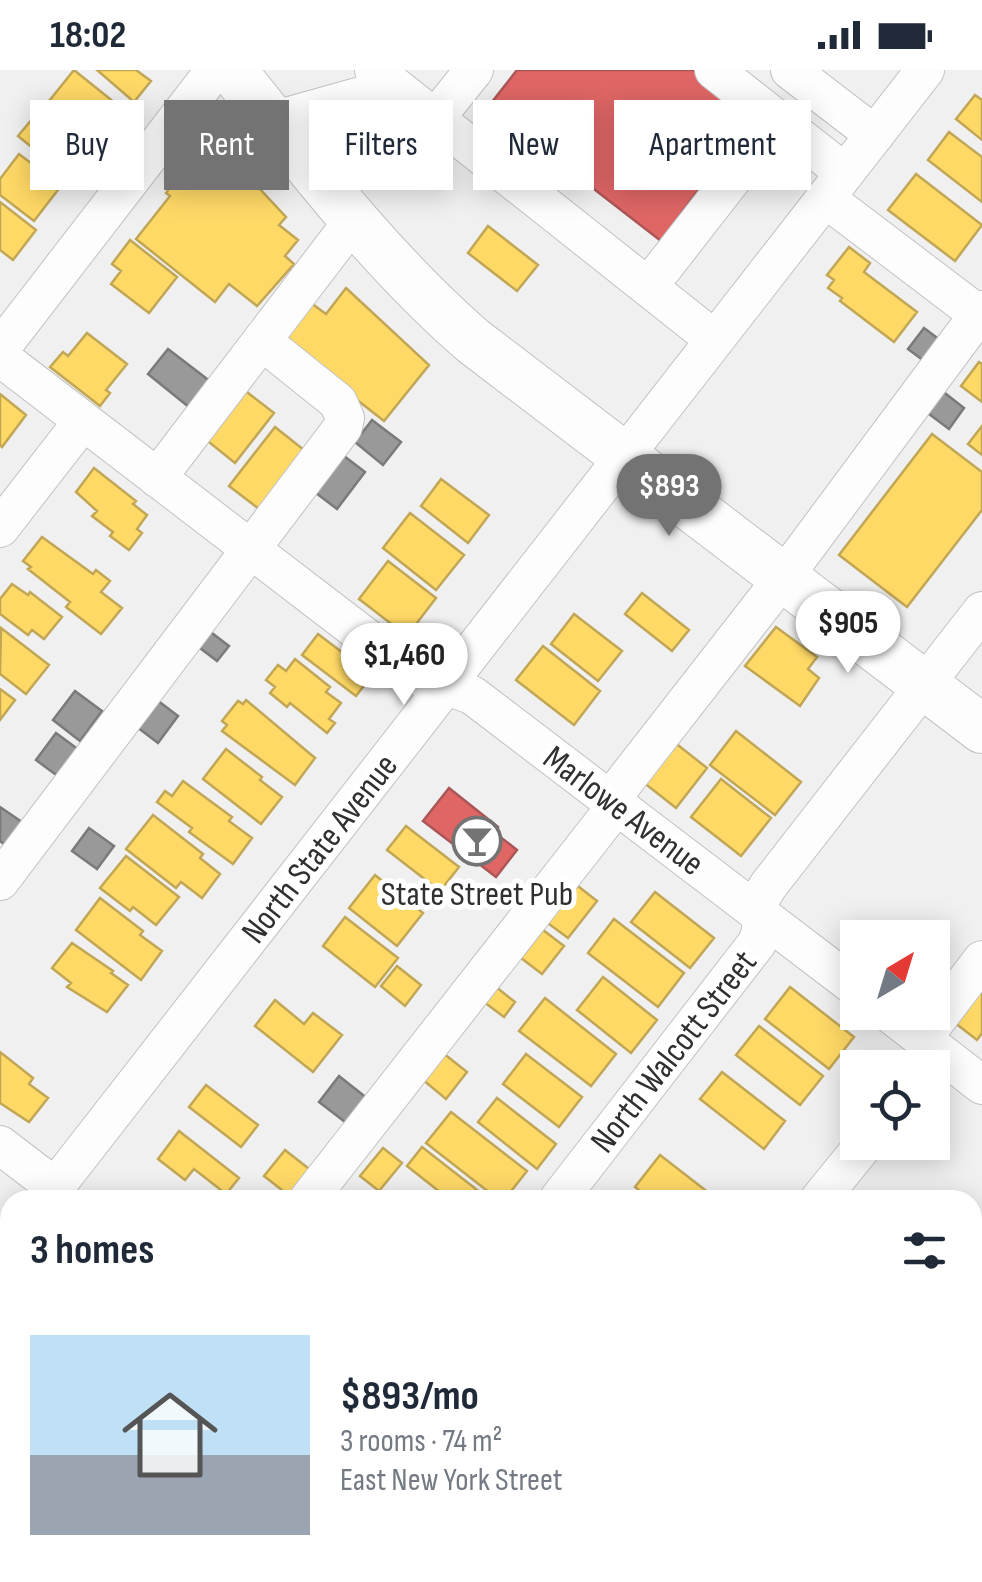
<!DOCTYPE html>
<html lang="en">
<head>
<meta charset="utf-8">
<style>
  :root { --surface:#fff; --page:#f6f6f7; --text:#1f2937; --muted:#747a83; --accent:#747374 }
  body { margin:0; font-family:"Sofia Sans Condensed",sans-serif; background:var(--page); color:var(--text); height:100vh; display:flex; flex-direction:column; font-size:38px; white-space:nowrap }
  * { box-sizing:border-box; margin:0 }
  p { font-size:32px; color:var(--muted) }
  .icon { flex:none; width:55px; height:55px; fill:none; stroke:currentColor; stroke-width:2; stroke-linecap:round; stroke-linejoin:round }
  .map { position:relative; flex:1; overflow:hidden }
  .details { position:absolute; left:0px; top:1120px; width:982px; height:392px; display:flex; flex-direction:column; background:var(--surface); border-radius:30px 30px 0 0; box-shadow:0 5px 25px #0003 }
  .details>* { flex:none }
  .top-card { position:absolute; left:30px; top:30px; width:922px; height:90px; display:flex; gap:20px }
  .needle { width:65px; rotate:38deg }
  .buttons { position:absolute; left:840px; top:850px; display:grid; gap:20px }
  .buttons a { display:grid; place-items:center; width:110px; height:110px; border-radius:0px; background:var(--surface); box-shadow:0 5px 25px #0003; font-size:50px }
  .price { position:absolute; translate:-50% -85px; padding:0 22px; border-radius:35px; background:#fff; color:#222; font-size:32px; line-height:65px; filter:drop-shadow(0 2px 5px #0008) }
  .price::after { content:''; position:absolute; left:50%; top:60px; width:30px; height:22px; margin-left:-15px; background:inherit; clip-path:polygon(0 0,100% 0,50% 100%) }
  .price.active { background:var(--accent); color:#fff }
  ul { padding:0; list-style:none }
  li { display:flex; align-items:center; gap:30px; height:250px; padding:0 30px }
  li span { display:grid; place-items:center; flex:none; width:280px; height:200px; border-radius:0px; color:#555 }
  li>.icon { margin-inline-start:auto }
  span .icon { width:120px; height:120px; fill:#fffc; stroke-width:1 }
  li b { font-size:42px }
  h2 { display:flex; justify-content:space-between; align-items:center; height:120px; padding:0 30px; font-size:42px }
  .tag { padding:0 35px; border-radius:0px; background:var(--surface); box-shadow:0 5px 25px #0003; font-size:35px; line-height:90px }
  .tag.active { background:var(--accent); color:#fff }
  .status { display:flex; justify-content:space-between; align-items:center; height:70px; padding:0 50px; background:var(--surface); direction:ltr }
  .status svg { height:28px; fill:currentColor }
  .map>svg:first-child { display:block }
  .homes { fill:#ffd966; stroke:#c1a656; stroke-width:2.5 }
  .shops { fill:#e06666; stroke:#ab5656; stroke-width:2.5 }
  .industry { fill:#999; stroke:#7a7a7a; stroke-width:2.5 }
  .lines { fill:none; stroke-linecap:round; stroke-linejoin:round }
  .minor-casing { stroke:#c2c2c3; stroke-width:40 }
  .major-casing { stroke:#c2c2c3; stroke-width:50 }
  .minor { stroke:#fdfdfd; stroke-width:38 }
  .major { stroke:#fdfdfd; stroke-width:48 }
  .labels { text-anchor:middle; stroke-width:10; stroke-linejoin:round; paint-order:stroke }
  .street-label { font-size:35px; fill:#303031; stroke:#fff }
  .poi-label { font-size:35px; fill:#303031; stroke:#fff }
</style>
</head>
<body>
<div class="status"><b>18:02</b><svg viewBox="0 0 49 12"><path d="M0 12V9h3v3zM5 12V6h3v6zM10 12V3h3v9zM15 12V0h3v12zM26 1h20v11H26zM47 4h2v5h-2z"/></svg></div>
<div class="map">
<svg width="982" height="1512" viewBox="0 0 982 1512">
  <rect width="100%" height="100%" fill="#f1f0f1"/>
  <!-- homes -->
  <path class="homes" d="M74,0L125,41L97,77L45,36Z
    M97,0H136L151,11L134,32Z
    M975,25L982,30V70L956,49Z
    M37,43L52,55L56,50L88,76L85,80L89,83L75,101L71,97L65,104L18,66Z
    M949,62L982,87V132L928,90Z
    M209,78L257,116L286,147L279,155L298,170L285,186L294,194L257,236L229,214L215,232L136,169L170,126L166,123L190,92L195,96Z
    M19,84L61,116L34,151L0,125V109Z
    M916,104L982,155L955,191L888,140Z
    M0,132L36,160L13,190L0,180Z
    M488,156L538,195L517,221L468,183Z
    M130,170L177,207L149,243L111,214L121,201L112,194Z
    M849,177L870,193L864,202L917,242L894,272L840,231L842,228L828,218L834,210L827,205Z
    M346,218L429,295L384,351L278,268L307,230L326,244Z
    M87,263L127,294L106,320L110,323L100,336L50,297L63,282L68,286Z
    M979,292L982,294V332L961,316Z
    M243,319L274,343L235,393L204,368Z
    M0,324L26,345L2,377L0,375Z
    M982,356V385L968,374Z
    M275,357L304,380L259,439L229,416Z
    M932,364L982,402V440L907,537L839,485Z
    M94,398L136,431L133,434L147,445L137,459L142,463L129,480L110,466L113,462L92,446L97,441L76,422Z
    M441,409L489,445L468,473L421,436Z
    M410,443L464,485L436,520L383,478Z
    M42,467L93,504L96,500L110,511L101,522L122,538L101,564L66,537L70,532L28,499L31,497L23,491Z
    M388,491L436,528L407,566L359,529Z
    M12,514L28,525L30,522L62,547L44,569L32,560L28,565L0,544V529Z
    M642,523L689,560L672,581L625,544Z
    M574,544L622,581L598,611L551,574Z
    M776,557L817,587L808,599L819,608L800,636L745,596Z
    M1,558L49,595L26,624L0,604Z
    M318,564L372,605L356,626L302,585Z
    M543,576L600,621L574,655L516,610Z
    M295,589L330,617L326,622L341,633L329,649L335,653L327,663L290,633L287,637L270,623L275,617L266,610L278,595L286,601Z
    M0,619L15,630L0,650Z
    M246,630L315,688L295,715L222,661L227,655L222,651L238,631L243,634Z
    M736,661L801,712L775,745L710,695Z
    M669,668L707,698L676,738L638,708Z
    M226,679L262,707L260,710L282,727L261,754L203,709Z
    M721,709L771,748L741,786L691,747Z
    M183,711L232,747L229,751L252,768L233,794L189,762L192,758L157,732L165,721L172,726Z
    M153,745L203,784L200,788L220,804L202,828L181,812L176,818L126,779Z
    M406,756L459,797L440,821L387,780Z
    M126,786L179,827L156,855L133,837L130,841L100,818Z
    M375,805L423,843L397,876L349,838Z
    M574,813L597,831L568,868L545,851Z
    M655,822L714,868L690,898L631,852Z
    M100,828L143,861L140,865L162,881L141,910L76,860Z
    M345,847L398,888L375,917L323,876Z
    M614,849L684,903L658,937L588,883Z
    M543,860L564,876L542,904L521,888Z
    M72,873L113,901L111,903L128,915L107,942L67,917L71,913L52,898Z
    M397,896L421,915L405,936L381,916Z
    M603,907L657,950L631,983L577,940Z
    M982,908V963L977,970L950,949Z
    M496,917L515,932L504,947L484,932Z
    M790,917L854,967L829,999L765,949Z
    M545,928L616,984L591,1016L519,961Z
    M275,930L304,954L313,943L342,965L313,1002L255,956Z
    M759,956L823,1006L800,1035L736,985Z
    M0,982L33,1008L29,1014L48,1028L29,1052L0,1033Z
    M443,983L467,1002L446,1029L422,1009Z
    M526,984L582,1027L559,1057L503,1014Z
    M722,1002L785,1051L764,1079L700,1029Z
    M206,1015L258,1055L241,1077L189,1037Z
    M497,1028L556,1074L537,1099L478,1052Z
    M451,1042L527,1101L504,1130H499L426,1073Z
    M179,1061L239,1108L226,1124L194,1099L185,1110L158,1089Z
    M422,1077L490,1130H450L407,1096Z
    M383,1078L402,1093L379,1121L360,1106Z
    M285,1080L313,1102L292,1128L264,1106Z
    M660,1085L718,1130H652L635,1117Z
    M972,1348L982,1356V1405L972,1398Z
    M972,1417L982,1425V1448L972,1460Z
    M145,1502H210L202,1512H157Z
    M533,1502H574L579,1506L574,1512H526Z
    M606,1502H655L667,1512H605L601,1509Z
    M682,1502H715L708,1512H695Z
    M846,1502H901L913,1512H843L840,1510Z"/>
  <!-- shops -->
  <path class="shops" d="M517,0H694L754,44L661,171L488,37Z
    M449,718L498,757L494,762L517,780L496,807L423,751Z"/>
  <!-- industry -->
  <path class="industry" d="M924,258L944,273L928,294L908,279Z
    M168,279L211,312L190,338L148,304Z
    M941,320L964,338L949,359L925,341Z
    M372,350L401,372L383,395L355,372Z
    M344,386L365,402L337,439L316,423Z
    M208,560L229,576L217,591L196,575Z
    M75,621L102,641L80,671L53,650Z
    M153,627L178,646L158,673L133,654Z
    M56,663L79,680L59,707L36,690Z
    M0,737L22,752L5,775L0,771Z
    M89,758L114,776L97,799L72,781Z
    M339,1006L368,1029L349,1055L319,1032Z"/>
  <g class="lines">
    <!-- minor casing -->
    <g class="minor-casing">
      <path id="minor" d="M374,0L715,270
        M714,0L845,103
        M790,0L875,65
        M434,50L474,0
        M272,51L393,17
        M324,117L442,56
        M825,128L982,247
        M648,217L778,50
        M0,279L215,0
        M0,287L415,605L472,625L858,919
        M157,408L353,151
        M0,458L83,351
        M610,730L783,508L982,240
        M0,811L343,357L345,348L338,332L262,271
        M888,942L982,1015
        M922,969L982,890
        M0,1075L55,1117
        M45,1130L925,0
        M308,1130L617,735
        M558,1130L757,873L762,859L757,834L768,816L982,541
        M819,1130L866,1072
        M0,1188L10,1175
        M972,1256L982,1244
        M446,1502L459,1512
        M6,1512L14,1502
        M263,1512L270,1502
        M521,1512L528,1502
        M773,1512L781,1502"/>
    </g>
    <!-- major casing -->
    <g class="major-casing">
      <path id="major" d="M232,0C308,95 381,191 473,271L982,659"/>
    </g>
    <!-- minor -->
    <use href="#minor" class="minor"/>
    <!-- major -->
    <use href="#major" class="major"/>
  </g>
  <!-- icons -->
  <defs>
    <g id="bar-ring" transform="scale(2.5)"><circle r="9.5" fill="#fff" stroke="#747374" stroke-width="1.5"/><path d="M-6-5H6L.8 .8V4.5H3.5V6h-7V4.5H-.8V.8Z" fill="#747374"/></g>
  </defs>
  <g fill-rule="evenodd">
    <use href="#bar-ring" x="477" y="771"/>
  </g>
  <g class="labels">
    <!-- street labels -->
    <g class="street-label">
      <text transform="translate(624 740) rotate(37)" y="12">Marlowe Avenue</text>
      <text transform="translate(319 778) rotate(-52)" y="12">North State Avenue</text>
      <text transform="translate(673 981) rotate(-52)" y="12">North Walcott Street</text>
    </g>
    <!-- poi labels -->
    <g class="poi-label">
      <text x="477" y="835">State Street Pub</text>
    </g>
  </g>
</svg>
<div class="buttons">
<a><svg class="needle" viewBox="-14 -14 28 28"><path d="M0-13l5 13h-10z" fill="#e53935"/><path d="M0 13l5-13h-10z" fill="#747a83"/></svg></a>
<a><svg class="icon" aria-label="locate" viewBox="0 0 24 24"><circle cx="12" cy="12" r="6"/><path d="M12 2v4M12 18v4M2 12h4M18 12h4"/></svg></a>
</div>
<b class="price active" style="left:669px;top:469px">$893</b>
<b class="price" style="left:848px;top:606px">$905</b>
<b class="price" style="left:404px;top:638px">$1,460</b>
<div class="top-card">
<a class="tag">Buy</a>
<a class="tag active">Rent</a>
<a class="tag">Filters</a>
<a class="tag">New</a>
<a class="tag">Apartment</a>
</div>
<section class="details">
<h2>3 homes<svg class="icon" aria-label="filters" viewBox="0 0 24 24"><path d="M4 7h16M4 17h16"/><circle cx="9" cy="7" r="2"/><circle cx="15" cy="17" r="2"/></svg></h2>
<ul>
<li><span style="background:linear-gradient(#bfe0f5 60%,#9aa5b1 0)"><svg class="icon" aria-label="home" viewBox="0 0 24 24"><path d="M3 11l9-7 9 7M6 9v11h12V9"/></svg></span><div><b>$893/mo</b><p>3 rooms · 74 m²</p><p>East New York Street</p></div></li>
</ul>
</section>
</div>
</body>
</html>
